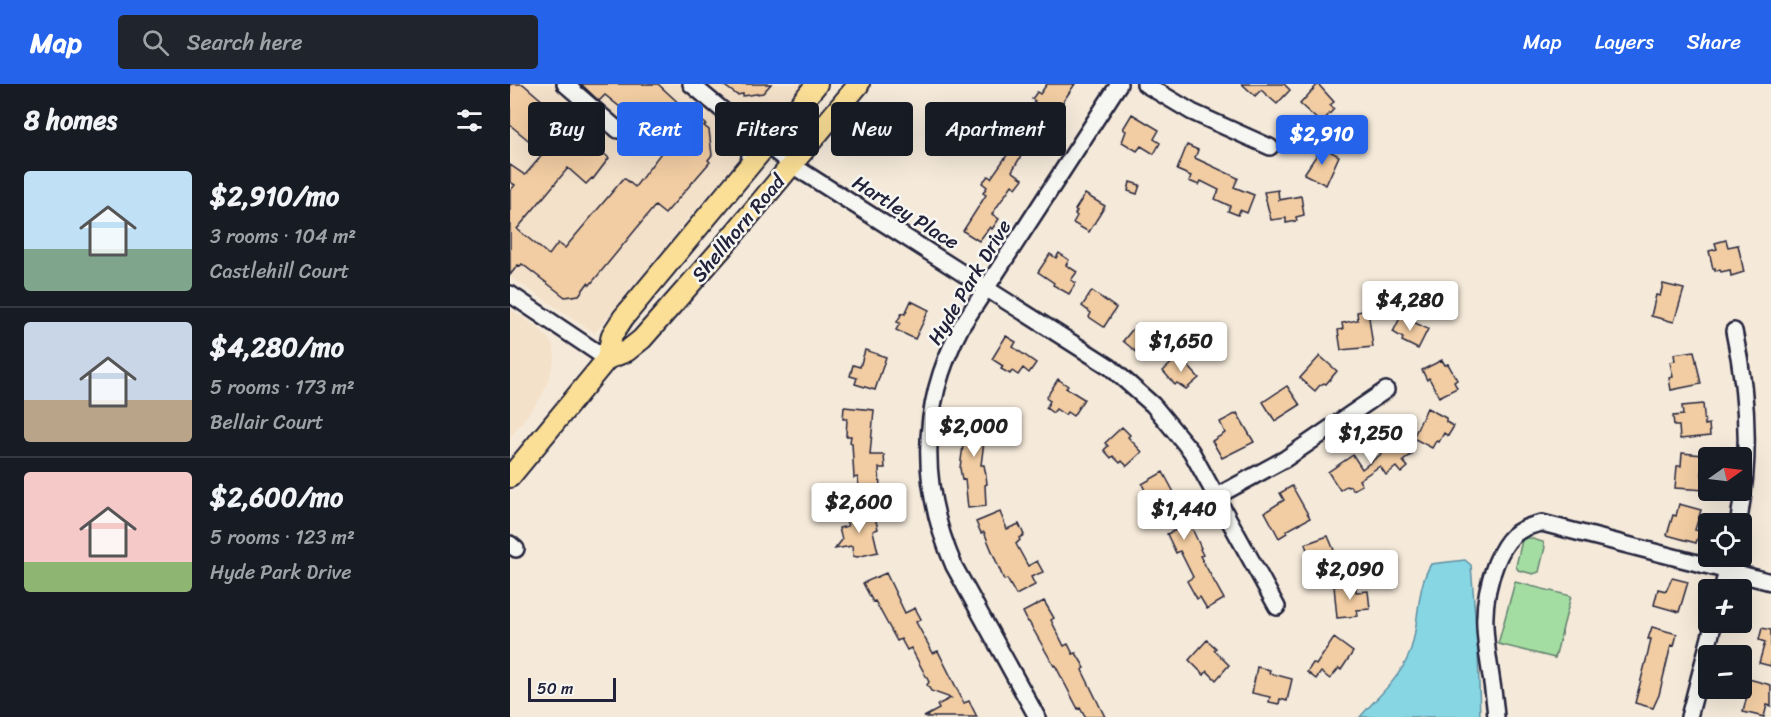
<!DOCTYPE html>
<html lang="en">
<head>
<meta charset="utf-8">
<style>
  :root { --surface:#171b24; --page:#20242c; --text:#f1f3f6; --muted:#9ea1a6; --line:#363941; --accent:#2563eb }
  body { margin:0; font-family:Sriracha,sans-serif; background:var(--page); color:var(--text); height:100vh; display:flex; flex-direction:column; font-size:22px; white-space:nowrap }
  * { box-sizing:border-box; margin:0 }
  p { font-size:20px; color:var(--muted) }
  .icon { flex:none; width:33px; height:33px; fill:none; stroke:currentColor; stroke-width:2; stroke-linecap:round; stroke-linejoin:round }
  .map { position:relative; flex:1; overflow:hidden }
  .details { display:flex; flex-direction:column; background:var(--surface); width:510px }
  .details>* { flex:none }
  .top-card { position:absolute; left:18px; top:18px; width:570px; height:54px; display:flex; gap:12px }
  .needle { width:39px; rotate:76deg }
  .buttons { position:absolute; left:1188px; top:363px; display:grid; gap:12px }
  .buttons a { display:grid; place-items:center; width:54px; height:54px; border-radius:6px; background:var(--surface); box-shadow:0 6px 24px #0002; font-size:30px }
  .scale { position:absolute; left:18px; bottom:15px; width:88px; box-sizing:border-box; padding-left:6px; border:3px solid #22223b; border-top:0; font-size:16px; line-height:21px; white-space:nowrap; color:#22223b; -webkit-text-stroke:4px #f6f6f2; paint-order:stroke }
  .price { position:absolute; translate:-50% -51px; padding:0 14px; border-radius:6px; background:#fff; color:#222; font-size:20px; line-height:39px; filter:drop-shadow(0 2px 3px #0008) }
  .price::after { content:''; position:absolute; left:50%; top:36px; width:18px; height:14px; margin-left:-9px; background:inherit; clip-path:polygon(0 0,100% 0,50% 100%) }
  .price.current { background:var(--accent); color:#fff }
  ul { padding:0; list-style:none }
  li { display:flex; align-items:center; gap:18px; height:150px; padding:0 24px }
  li+li { border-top:2px solid var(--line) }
  li span { display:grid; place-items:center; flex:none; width:168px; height:120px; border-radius:6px; color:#555 }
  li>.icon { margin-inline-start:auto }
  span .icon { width:72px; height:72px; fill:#fffc; stroke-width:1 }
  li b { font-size:26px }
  h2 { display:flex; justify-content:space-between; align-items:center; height:72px; padding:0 24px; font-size:26px }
  .pill { padding:0 21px; border-radius:6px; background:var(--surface); box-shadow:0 6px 24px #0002; font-size:21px; line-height:54px }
  .pill.current { background:var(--accent); color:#fff }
  header { display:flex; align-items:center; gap:36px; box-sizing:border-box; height:84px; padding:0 30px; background:var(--accent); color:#fff }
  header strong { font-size:28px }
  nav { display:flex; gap:33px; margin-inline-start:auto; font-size:21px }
  .search { width:420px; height:54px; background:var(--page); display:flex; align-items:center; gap:15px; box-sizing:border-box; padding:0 21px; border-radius:6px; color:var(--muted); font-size:22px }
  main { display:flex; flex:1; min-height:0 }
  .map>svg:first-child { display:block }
  .built { fill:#f4e1ca }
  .green { fill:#a4dda2; stroke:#63806e; stroke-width:1.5 }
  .water { fill:#87d6e4; stroke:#5f8ea0; stroke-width:1.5 }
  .building { fill:#f2cda3; stroke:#22223b; stroke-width:1.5 }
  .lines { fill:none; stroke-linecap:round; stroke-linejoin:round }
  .minor-casing { stroke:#22223b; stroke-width:20 }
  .major-casing { stroke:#22223b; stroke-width:24 }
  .minor { stroke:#f6f6f2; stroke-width:15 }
  .major { stroke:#fbdf96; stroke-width:20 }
  .labels { text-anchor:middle; stroke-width:5; stroke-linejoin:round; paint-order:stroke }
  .street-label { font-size:20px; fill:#22223b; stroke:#f6f6f2 }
</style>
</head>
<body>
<header>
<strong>Map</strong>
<div class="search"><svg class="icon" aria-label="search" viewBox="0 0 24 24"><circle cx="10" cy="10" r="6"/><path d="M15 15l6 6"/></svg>Search here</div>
<nav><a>Map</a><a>Layers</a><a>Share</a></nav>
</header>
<main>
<section class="details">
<h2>8 homes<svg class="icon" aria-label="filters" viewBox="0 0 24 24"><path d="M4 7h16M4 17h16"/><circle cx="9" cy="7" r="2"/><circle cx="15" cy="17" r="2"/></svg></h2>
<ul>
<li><span style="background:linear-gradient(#bfe0f5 65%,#7fa58c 0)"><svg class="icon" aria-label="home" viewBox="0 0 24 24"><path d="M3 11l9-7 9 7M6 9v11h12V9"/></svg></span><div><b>$2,910/mo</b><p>3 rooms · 104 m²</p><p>Castlehill Court</p></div></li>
<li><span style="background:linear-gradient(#c9d6e8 65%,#b9a48a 0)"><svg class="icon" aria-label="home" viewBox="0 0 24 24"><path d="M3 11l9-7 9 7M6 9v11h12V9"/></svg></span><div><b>$4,280/mo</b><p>5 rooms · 173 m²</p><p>Bellair Court</p></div></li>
<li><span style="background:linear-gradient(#f6c9c9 75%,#8fb573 0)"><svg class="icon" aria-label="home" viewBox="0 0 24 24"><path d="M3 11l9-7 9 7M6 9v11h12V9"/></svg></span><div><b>$2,600/mo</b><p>5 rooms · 123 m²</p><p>Hyde Park Drive</p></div></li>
</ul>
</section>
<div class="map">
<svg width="1261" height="633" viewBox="0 0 1261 633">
  <rect width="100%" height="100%" fill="#f5eada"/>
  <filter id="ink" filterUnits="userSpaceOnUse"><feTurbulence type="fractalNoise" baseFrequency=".0167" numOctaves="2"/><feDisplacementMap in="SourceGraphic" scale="12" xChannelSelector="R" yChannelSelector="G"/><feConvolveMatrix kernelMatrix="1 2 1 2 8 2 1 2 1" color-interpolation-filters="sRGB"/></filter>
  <g filter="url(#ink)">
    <!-- built -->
    <path class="built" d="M0,0H293L171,143L85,249L0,193Z
      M0,225L27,243L40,256L44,263L45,272L41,289L32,312L0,354Z"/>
    <!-- green -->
    <path class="green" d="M1016,453L1033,458L1035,463L1029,488L1023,490L1008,486L1006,482L1012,456Z
      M1005,498L1061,512L1045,574L988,560Z"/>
    <!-- water -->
    <path class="water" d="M955,476L961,481L968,567L970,633H850C866,614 886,598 897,575C911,545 904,508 921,480Z"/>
    <!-- building -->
    <path class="building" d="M0,0H13L99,74L83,95L82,94L76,100L58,84L7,145L39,171L48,159L55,164L114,94L125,103L157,61L95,11L89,17L71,0H148L173,23L196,40L194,42L199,46L202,71L198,76L200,78L155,130L145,122L80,201L78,199L69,211L55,213L12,180L10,182L8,181L0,191V107L5,101L0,98V81L15,91L34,69L0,41Z
      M212,0H261L253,9L233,12V10L227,11Z
      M537,0H565L538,40L536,39L524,57L514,67L502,87L513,95L506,104L502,101L482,130L489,135L482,145L480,143L469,157L453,147L476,111L473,109L477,103L472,99L478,92L481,94L500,67L493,62L497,54L495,53L498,48L507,34L512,37L525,17L522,15L527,8L530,10Z
      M732,0H774L780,6L767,20L751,6L745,12Z
      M808,0L824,18L820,21L824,25L811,39L790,20Z
      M622,30L649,46L644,55L650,59L644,70L631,62L627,67L612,58L616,47L613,45Z
      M677,61L688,66L685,74L728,94L724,103L744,111L737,129L730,126L728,131L718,127L720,122L705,115L709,106L691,97L689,101L679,97L681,92L667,86Z
      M812,63L829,72L816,101L794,90Z
      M620,98L630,101L627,110L618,107Z
      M768,106L769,116L791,112L794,131L786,133L787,137L776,139V134L761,136L754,108Z
      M575,110L595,122L579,148L563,139L567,132L565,130L567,127L565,126Z
      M1216,156L1218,163L1228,161L1234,188L1221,192L1220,186L1211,188L1210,186L1205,187V184L1203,185L1199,167L1207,165L1205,159Z
      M549,169L559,176L556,181L567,188L561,196L566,199L559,210L543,201L544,199L528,188L540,170L546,174Z
      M1153,200L1174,205L1164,238L1141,232L1146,211L1150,212Z
      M582,207L606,224L594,243L579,233L581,229L572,222Z
      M401,217L419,226L405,255L386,246L390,239L387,238L392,229L395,230Z
      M858,226L863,263L831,266L828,246L833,245L832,239L848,236L847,228Z
      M891,232L918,245L908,265L892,257L893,254L883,248Z
      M626,241L649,259L636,276L613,257Z
      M496,252L506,258L503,263L526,279L519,289L513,284L508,291L502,287L500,290L491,285L493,282L482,275Z
      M355,266L376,273L365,306L345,300L347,294L340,292L343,281L350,283Z
      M1184,267L1191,300L1161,306L1159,294L1163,293L1160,278L1165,277L1164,270Z
      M669,272L689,294L676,305L667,299L665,301L653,287Z
      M810,272L827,287L816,300L814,299L810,301L805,307L790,294Z
      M932,276L935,281L938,280L947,296L944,298L947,304L929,313L919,294L917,296L912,286Z
      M548,295L558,302L556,304L574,315L563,332L557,328L555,331L546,325L543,329L536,324L540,317L536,314Z
      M777,302L790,321L765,337L753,318Z
      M1193,320L1195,341L1199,340L1200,352L1170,355L1169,342H1164L1163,332L1173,331L1172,322Z
      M334,323L364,326L360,371H374L375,384H369L370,405L349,406L348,393L344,394L342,359L340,358L341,352H336L337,335H333Z
      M917,324L936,334V338L944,342L938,352L934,349L929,358L926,357L922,364L903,354Z
      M455,327L478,330L477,351L475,350L471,381H474L476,391L477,400L475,401L476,422L458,424L455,395L452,396L450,384L454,354L452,353Z
      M727,329L744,358L712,374L702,357L715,349L710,338Z
      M612,343L620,351L618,353L632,368L617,382L612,377L610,379L603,372L601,374L594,366L598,362L595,359Z
      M888,352L902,370L893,377L898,383L891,389L886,383L876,391L870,382L849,396L852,401L843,406L840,402L838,403L836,402L830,406L818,388L843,371L852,385L870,371L873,365L880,361L879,359Z
      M1172,369L1193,371L1192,392L1197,393L1196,406L1165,404L1167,382H1171Z
      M653,388L673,425L691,464L690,465L693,471L690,472L714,515L697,525L690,513L687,515L677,497L683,493L670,467L666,469L657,450L671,444L660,424L651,429L644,417L641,419L632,400Z
      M782,402L800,434L776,447L777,449L769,454L755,428L774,416L770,409Z
      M1169,420L1191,426L1185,446L1190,447L1186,459L1157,451L1163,431L1166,432Z
      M353,424L356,434L365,433L368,445L363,447L368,468L347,473L343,472L342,462L325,465L332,456L329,444L338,442L334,431L338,430L337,428Z
      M490,428L497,445L509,440L514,451L509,454L510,456L506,460L518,482L527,477L533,488L521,493L525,501L506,511L497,495L494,496L474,448L471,449L466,438Z
      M818,452L826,471L823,472L826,485L809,492L802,471L799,472L795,460Z
      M376,489L395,529L405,524L411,535L406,538L423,569L428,567L454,619L459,617L467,633H414L429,625L427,621L441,614L421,607L417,601L419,598L401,564L397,566L391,555L387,557L365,517L363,518L353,499Z
      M1162,494L1178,498L1169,528L1144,521L1148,505L1156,507Z
      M846,500V508L858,507L860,525L847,526L848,532L827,534L824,502Z
      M534,517L544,534L541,536L554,562L558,560L563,570L566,569L575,584L572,586L595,633H575L570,624L568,625L545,581L544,582L519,538H518L513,528Z
      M1142,543L1167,550L1164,562L1161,561L1149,611L1143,624L1125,619L1138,569L1141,555H1138Z
      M1252,544L1261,546V582L1249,579L1255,558L1249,556Z
      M824,554L843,568L831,586L829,584L820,595L811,588L806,595L797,588L803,579L806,581Z
      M697,556L706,564L704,566L719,581L706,596L697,587L694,591L679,576Z
      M747,583L760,586L759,589L782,595L777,617L770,615L769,620L759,618L760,613L742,609Z
      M1235,594L1261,601V622L1257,621L1254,633L1233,628L1238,608L1233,606Z"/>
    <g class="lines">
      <!-- minor casing -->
      <g class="minor-casing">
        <path id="minor" d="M55,0L108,46
          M181,0L234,44L241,64L239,80
          M635,0L682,28L760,63
          M234,44L256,47L274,39
          M256,60L282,81L600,283L643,321L681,367L767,523
          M0,210L97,275
          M1224,247C1238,311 1241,375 1228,440
          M707,412L775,375L876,306
          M0,460L6,465
          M1212,506L1221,472
          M527,633L444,482C409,401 409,322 451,243L609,0
          M986,633C982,575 963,537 986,479C996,455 1006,444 1032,439L1261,498
          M1179,633L1204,538"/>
      </g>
      <!-- major casing -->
      <g class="major-casing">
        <path id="major" d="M97,275L117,267L132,255L213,163L349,0
          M0,393L97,275L102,251L113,234L307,0"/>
      </g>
      <!-- minor -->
      <use href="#minor" class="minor"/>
      <!-- major -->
      <use href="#major" class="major"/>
    </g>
  </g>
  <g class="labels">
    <!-- street labels -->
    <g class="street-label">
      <text transform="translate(396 128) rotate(32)" y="7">Hartley Place</text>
      <text transform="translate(228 144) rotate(-50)" y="7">Shellhorn Road</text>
      <text transform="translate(459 198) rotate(-59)" y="7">Hyde Park Drive</text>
    </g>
  </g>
</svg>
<div class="buttons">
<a><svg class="needle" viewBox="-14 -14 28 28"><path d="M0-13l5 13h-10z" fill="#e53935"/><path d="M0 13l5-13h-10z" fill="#9ea1a6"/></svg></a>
<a><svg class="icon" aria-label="locate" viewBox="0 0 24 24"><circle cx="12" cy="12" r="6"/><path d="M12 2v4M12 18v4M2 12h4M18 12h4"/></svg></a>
<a>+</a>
<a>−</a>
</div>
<div class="scale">50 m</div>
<b class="price current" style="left:812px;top:82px">$2,910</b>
<b class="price" style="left:900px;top:248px">$4,280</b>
<b class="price" style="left:671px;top:289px">$1,650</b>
<b class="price" style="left:464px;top:374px">$2,000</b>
<b class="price" style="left:861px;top:381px">$1,250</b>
<b class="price" style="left:349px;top:450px">$2,600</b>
<b class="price" style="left:674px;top:457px">$1,440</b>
<b class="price" style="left:840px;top:517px">$2,090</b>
<div class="top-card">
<a class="pill">Buy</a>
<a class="pill current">Rent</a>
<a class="pill">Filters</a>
<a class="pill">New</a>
<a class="pill">Apartment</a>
</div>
</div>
</main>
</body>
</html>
